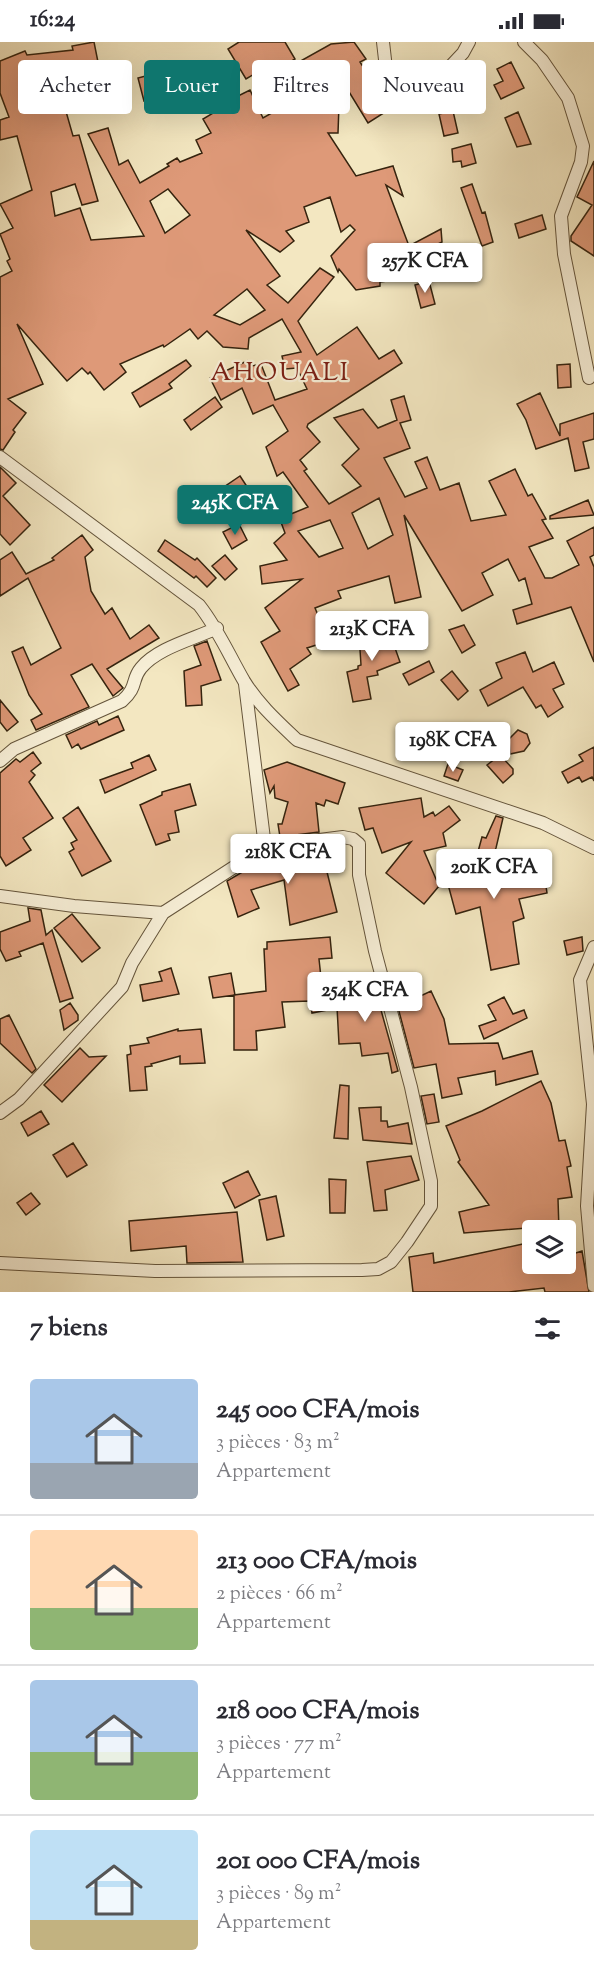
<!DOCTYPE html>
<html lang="fr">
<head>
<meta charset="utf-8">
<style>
  :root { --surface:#fff; --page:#f7f7f7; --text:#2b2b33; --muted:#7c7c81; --line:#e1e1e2; --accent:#0f766e }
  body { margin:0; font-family:"Sorts Mill Goudy",serif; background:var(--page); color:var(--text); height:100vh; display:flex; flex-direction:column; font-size:22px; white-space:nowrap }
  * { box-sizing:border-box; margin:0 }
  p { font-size:20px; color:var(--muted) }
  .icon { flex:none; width:33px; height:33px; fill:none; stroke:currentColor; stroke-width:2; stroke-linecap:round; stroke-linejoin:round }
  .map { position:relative; height:1250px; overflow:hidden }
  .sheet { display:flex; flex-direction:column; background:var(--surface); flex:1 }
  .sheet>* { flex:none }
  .top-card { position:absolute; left:18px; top:18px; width:558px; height:54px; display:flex; gap:12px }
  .fabs { position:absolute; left:522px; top:1178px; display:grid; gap:12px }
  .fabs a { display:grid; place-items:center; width:54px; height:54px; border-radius:6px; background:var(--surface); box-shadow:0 6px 24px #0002; font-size:30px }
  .price { position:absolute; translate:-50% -51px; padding:0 14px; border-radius:6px; background:#fff; color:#222; font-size:20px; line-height:39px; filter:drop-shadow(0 2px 3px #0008) }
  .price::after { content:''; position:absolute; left:50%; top:36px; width:18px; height:14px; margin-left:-9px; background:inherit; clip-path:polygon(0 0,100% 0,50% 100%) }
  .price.active { background:var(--accent); color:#fff }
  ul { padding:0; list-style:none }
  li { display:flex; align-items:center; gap:18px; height:150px; padding:0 30px }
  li+li { border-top:2px solid var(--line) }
  li span { display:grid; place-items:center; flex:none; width:168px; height:120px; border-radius:6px; color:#555 }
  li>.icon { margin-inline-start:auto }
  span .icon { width:72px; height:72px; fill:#fffc; stroke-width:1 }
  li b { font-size:26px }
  h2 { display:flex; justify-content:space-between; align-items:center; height:72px; padding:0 30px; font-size:26px }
  .chip { padding:0 21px; border-radius:6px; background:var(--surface); box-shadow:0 6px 24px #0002; font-size:21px; line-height:54px }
  .chip.active { background:var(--accent); color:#fff }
  .status { display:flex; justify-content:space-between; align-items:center; height:42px; padding:0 30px; background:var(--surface); direction:ltr }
  .status svg { height:16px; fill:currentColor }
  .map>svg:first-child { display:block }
  .building { fill:#de9978; stroke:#35230e; stroke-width:1.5; fill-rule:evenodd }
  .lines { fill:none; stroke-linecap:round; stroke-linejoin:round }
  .minor-casing { stroke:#64543b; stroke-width:14 }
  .minor { stroke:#f7efd7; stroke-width:12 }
  .labels { text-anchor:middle; stroke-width:4.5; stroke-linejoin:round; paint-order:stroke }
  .quarter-label { font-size:26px; letter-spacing:1.5px; fill:#7a1f14; stroke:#f7efd7 }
</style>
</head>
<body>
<div class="status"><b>16:24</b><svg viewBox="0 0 49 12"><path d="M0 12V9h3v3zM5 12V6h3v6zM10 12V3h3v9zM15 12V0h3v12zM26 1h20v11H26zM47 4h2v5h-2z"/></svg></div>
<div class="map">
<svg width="594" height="1250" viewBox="0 0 594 1250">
  <rect width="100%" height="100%" fill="#f3e7c1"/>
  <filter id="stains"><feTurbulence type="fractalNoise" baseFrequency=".00333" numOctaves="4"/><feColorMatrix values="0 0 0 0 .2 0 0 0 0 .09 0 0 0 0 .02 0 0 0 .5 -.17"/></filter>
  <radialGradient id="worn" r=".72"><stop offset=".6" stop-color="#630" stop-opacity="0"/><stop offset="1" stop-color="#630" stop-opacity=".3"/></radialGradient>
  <!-- building -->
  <path class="building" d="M94,0L102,40L70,48V58L63,59L73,94L79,93L98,159L82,163L75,142L51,150L55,174L80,166L91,198L144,194L88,92L108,86L119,123L128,118L140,141L169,124L167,122L177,116L180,120L202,111L196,98L211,91L203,77L215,70L214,66L250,48L263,76L293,59V56L304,55L288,26L331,2L354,0L366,17L360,20L390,67L368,81L340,35L338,91H328L356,134L393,124L403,154L386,143L409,204L441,187L442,200L418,212L422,234L380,240V244L356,248L339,227L338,230L331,214L355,188L350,183L341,190L330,155L304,165L309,180L286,189L294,199L280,210L246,188L280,234L267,243L288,261L320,226L334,235L298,279L317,313L357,285L379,317L394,308L402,321L308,382L307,385L320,400L300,418L307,427L304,429L329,462L361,444L342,423L359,407L334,376L363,367L378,386L397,378L391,358L404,354L411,378L400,381L410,406L384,416L405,455L427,446L415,420L427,415L440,448L459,441L471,479L506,473L489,439L515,427L528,454L532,452L546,477L542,478L553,496L529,505L545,536H552L579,523L567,499L594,485V513L590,515L594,525V620L571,565L517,582L513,568L532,562L525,536L519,539L508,517L482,531L493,553L462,569L404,473L421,555L395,561L389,534L338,549L341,556L315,566L329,599L307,606L311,612L290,627L299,643L288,649L261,600L280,589L265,566L302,537L262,542L260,524L287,518L274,501L285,491L275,464L277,462L286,474L308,465L283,430L277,434L266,405L288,389L273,363L253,372L242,346L221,358L210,336L247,319V325L261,322L275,358L307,347L297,326L285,327L282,314L301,310L282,277L249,296L248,307L223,305L207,289L198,297L190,287L164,305L163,303L120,322L126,330L104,348L90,330L88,332L82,326L67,339L17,282L43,342L8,357L26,371L13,388L15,390L3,408L0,407V235L12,229L7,219L10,217L0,192L13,186L0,162L32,148L17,94L0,98V78L9,75L0,51V19L25,9L27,13L73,8L72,4ZM168,147L190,173L165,191L150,159ZM247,247L265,268L240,283L214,273ZM379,456L393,493L368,507L352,471ZM330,478L343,506L319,515L298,489Z
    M239,0H285L295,17L270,32L266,25L246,37L228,7Z
    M511,20L524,46L501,57L494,43L503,39L497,27Z
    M183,24L189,48L144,59L138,36Z
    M453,69L458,91L444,94L439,72Z
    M518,70L531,102L517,105L505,76Z
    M471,102L476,121L462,125L461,119L453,120L452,107Z
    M594,119V214L571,199V194L592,163L577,155Z
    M472,142L482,171L485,170L493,200L482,204L461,146Z
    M542,173L546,187L519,196L515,182Z
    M429,239L435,262L421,266L415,243Z
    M186,318L191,324L169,342L172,346L140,365L132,351Z
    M570,322L571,345L558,346L557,323Z
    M540,351L560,394V382L594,371V397L583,400L589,426L575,429L568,396L536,407L526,378L517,362Z
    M215,355L222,365L191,388L184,378Z
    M0,425L16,441L3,454L30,483L10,503L0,492Z
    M240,434L259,463L244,474L224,445Z
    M588,458L594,473L550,477V474Z
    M239,482L247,498L232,507L223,490Z
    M82,493L93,508L85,515L91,549L105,572L112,566L130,597L149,583L159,596L107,627L123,646L113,654L92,622L71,633L89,665L36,688L31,678L42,672L29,653L12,610L23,605L31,623L61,606L28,536L0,554V518L12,510L26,532L54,518L52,516Z
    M165,498L195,518L197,516L216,536L207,545L196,534L194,536L158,509Z
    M225,513L237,527L225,538L212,524Z
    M464,583L475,603L462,611L449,588Z
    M389,589L400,620L377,629L378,633L367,635L371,657L353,660L347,630L358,627V624L361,623L359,592Z
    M207,599L221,638L201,644L202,663L186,664L184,629L201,623L194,604Z
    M525,610L533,630L554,620L564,642L553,647L563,665L548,675L541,663L536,666L523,645L488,664L480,648L502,636L496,621Z
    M429,619L434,630L409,643L403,632Z
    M452,629L468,649L458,658L441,638Z
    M0,658L18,680L7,689L0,680Z
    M118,674L124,688L81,707L78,702L72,706L66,693L97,679L99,683Z
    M518,688L527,692L530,701L524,709L510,712L509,697Z
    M594,705V739L592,735L582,740L579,735L568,741L562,730L583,719L579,713Z
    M33,710L41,721L31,729L35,733L29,740L53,776L23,796L31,808L6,824L0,814V731L16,717L20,720Z
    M149,713L156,728L105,751L100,738L133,726L131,721Z
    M500,713L513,727V732L503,741L487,723Z
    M287,720L345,741L338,762L326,758L324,764L316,761L319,790L280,795L278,782H282L288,760L275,756L274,744L270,751L264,728Z
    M448,722L463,728L458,739L444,734Z
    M190,742L196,763L175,769L179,790L168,792L170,798L156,803L140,763L162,753V750Z
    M421,756L424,775L433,770L435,774L449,764L460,778L443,791L446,804L424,809L439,844L424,862L386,831L411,800L382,811L373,786L365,788L359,766Z
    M78,765L111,819L82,834L69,810L74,807L71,801L77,798L63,776Z
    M496,774L503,776L496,806L484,828L495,823L499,834L519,827L524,843L545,838L547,851L519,857L524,876L513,880L519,922L491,928L480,865L456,872L449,846L442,834L445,833L442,822L450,819L460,844L482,837L476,817L482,795L486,796Z
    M321,806L337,870L290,883L284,838L251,848L259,866L238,875L227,839L244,829L261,823L260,818L282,811Z
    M28,866L41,868L46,893L52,888L73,956L60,960L43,901L19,910L21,914L6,919L0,907V890L30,879Z
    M72,872L100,906L82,920L54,886Z
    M330,895L332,916L319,917L322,945L329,944L333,967L312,971L310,959L282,960L285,985L256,989L257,1008H234V953L266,949L264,907H267V900Z
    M582,895L583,909L567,913L564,899Z
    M171,926L179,952L143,959L140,943L162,939L159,930Z
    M231,931L235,953L213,956L209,935Z
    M404,936L410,959L431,949L444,977L449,1002L498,1001L503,1017L532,1009L538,1032L496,1043L495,1029L458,1036L462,1052L442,1056L436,1022L414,1026L391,939Z
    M374,937V943L398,1029L392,1031L388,1011L362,1014L360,1001L339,1002L337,965H356L353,939Z
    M504,955L513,972L524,968L527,976L484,997L479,984L496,978L488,963Z
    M70,961L78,973V978L64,988L60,968Z
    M9,973L36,1027L32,1031L0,1001V977Z
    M178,987V989L201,987L205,1021L180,1022V1014L151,1022L152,1024L145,1025L147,1048L130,1049L127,1013L131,1012L130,1004L149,1001L147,996Z
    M80,1006L89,1015L106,1014L62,1060L44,1043Z
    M541,1039L551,1061L559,1099L565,1098L571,1124L567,1125L572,1155L558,1157L559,1188H541L540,1185L464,1191L459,1170L489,1163L458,1120L460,1118L446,1084L482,1069Z
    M340,1043L349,1044L348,1097L334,1096Z
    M434,1052L439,1080L427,1082L421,1054Z
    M381,1065V1079H387L388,1085L408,1081L412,1102L363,1098L359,1066Z
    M41,1069L49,1082L28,1094L21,1081Z
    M73,1101L87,1123L67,1135L53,1113Z
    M411,1114L419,1138L385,1148L387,1168L374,1169L367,1120Z
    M248,1129L260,1153L235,1166L223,1141Z
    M329,1137L346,1138L345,1171H330Z
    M31,1151L40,1162L26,1173L17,1161Z
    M276,1154L284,1194L267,1198L259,1158Z
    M237,1170L243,1220L187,1221L186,1204L131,1209L129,1179Z
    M532,1200V1221H566V1214L582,1209L589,1250H545L544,1246L509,1250H413L409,1215L433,1211L434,1221Z"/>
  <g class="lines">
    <!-- minor casing -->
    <g class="minor-casing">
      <path id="minor" d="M383,0L387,35L398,53L430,46L463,11L469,0
        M524,0L542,18L568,56L583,104L581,120L561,174L564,212L589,336
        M0,415L199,563C218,587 229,613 244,639C258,662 278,680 297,698L543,781L594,806
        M245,642L265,805
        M0,719L14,707L122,659C138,645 131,638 141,626C157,606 194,597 217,586
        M0,854L74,864L163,871
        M594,905L580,938L593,1062L587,1164L594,1244
        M0,1071L19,1057L122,945L132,921L163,871L265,805L343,795L353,797L359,802V833L375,909L411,1045L431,1139V1164L407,1200L391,1220L378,1227L362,1228L155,1229L0,1221"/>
    </g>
    <!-- minor -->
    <use href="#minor" class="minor"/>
  </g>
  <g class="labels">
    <!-- quarter labels -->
    <g class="quarter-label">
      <text x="280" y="338">AHOUALI</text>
    </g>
  </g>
  <rect width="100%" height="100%" filter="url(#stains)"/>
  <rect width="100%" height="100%" fill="url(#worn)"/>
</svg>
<div class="fabs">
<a><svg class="icon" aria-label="layers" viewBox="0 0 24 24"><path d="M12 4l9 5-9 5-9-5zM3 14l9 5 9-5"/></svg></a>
</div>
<b class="price" style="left:425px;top:252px">257K CFA</b>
<b class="price active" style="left:235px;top:494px">245K CFA</b>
<b class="price" style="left:372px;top:620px">213K CFA</b>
<b class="price" style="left:453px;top:731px">198K CFA</b>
<b class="price" style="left:288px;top:843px">218K CFA</b>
<b class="price" style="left:494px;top:858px">201K CFA</b>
<b class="price" style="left:365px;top:981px">254K CFA</b>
<div class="top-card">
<a class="chip">Acheter</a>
<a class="chip active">Louer</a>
<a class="chip">Filtres</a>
<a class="chip">Nouveau</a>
</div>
</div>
<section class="sheet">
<h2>7 biens<svg class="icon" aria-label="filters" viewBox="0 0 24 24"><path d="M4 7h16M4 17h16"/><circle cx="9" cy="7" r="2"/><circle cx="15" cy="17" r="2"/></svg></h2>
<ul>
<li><span style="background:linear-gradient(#a9c7e8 70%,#9aa5b1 0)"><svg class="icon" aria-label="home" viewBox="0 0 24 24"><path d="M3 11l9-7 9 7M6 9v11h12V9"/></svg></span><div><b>245 000 CFA/mois</b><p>3 pièces · 83 m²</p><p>Appartement</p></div></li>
<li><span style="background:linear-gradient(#ffd9b3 65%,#8fb573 0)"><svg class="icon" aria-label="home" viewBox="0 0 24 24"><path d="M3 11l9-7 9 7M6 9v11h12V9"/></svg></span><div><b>213 000 CFA/mois</b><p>2 pièces · 66 m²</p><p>Appartement</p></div></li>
<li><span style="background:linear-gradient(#a9c7e8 60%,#8fb573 0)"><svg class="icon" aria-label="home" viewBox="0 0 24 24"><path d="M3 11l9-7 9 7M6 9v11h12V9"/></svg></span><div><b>218 000 CFA/mois</b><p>3 pièces · 77 m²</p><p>Appartement</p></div></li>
<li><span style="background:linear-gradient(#bfe0f5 75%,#c2b280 0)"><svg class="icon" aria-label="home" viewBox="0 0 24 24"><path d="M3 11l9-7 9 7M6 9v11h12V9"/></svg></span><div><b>201 000 CFA/mois</b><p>3 pièces · 89 m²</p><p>Appartement</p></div></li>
</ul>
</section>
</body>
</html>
